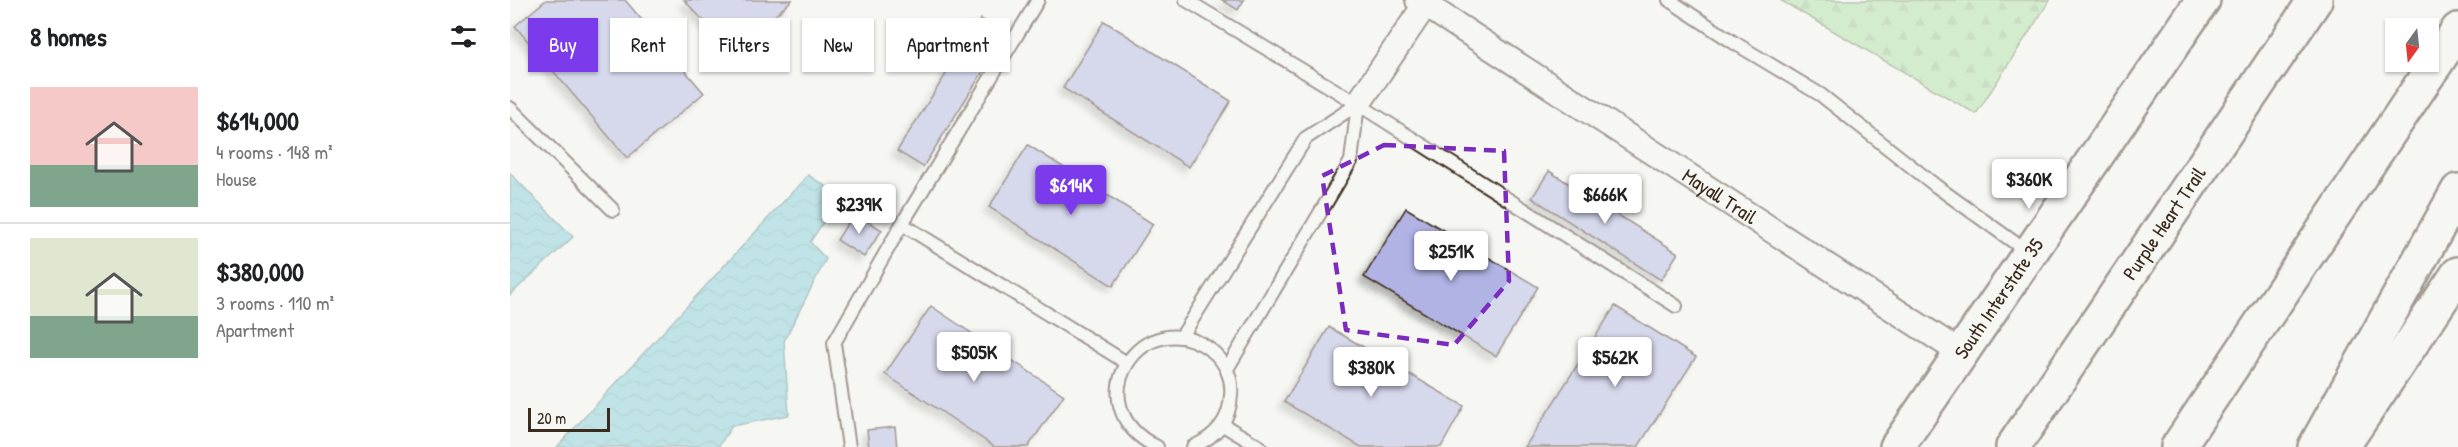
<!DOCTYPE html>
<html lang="en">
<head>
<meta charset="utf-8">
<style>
  :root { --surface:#fff; --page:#f2f2f2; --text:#202124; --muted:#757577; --line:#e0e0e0; --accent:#7c3aed }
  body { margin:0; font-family:"Patrick Hand",sans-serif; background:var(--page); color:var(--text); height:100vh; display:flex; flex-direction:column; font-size:22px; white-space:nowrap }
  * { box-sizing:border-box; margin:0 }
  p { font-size:20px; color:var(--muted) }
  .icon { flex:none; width:33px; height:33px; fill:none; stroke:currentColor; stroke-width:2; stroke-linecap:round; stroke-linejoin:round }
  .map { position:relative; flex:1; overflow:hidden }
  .details { display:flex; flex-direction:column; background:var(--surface); width:510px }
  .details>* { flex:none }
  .guide { position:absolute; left:18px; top:18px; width:570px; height:54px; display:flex; gap:12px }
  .needle { width:39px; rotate:195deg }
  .tools { position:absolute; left:1875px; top:18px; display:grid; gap:12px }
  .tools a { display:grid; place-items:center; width:54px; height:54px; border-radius:0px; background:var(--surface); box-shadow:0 2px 4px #0004; font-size:30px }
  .scale { position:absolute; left:18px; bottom:15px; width:82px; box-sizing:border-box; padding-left:6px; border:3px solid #3b2a1e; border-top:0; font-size:16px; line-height:21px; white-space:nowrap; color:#3b2a1e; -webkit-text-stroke:4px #f6f6f2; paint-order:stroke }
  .price { position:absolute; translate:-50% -51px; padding:0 14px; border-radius:6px; background:#fff; color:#222; font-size:20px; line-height:39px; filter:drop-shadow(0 2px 3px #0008) }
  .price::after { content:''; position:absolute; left:50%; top:36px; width:18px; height:14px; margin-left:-9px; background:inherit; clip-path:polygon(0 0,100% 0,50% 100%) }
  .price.selected { background:var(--accent); color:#fff }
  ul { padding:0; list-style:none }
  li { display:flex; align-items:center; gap:18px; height:150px; padding:0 30px }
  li+li { border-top:2px solid var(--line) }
  li span { display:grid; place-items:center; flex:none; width:168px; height:120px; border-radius:0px; color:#555 }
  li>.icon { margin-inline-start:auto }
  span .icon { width:72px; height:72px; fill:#fffc; stroke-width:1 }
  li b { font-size:26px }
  h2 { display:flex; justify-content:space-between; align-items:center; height:72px; padding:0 30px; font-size:26px }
  .pill { padding:0 21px; border-radius:0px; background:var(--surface); box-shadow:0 2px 4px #0004; font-size:21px; line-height:54px }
  .pill.selected { background:var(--accent); color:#fff }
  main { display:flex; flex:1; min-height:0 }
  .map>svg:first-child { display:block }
  .forest { fill:url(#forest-firs); stroke:#728460; stroke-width:1.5 }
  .water { fill:url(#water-waves); stroke:#638c8d; stroke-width:1.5 }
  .building { fill:#b0b3e4; stroke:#3b2a1e; stroke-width:1.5; filter:url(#shadow) }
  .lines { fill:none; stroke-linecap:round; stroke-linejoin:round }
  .lane-casing { stroke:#3b2a1e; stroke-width:16 }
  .street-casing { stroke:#3b2a1e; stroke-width:28 }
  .secondary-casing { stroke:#3b2a1e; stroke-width:38 }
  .highway-casing { stroke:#3b2a1e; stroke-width:38 }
  .lane { stroke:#f6f6f2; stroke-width:12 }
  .street { stroke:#f6f6f2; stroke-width:24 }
  .secondary { stroke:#f6f6f2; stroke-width:33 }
  .highway { stroke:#f6f6f2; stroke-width:33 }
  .marked { fill:none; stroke:#7b2cbf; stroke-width:4.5; stroke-dasharray:12 8; stroke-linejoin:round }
  .labels { text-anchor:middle; stroke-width:4.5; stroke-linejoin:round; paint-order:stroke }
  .street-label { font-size:20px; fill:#3b2a1e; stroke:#f6f6f2 }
</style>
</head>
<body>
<main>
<section class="details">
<h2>8 homes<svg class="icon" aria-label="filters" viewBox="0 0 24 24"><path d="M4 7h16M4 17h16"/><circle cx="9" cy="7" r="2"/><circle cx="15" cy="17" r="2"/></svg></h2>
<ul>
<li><span style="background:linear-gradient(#f6c9c9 65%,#7fa58c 0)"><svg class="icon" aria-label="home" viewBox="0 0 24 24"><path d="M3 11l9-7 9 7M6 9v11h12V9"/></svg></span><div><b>$614,000</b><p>4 rooms · 148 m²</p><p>House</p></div></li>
<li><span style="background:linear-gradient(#dfe7d0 65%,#7fa58c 0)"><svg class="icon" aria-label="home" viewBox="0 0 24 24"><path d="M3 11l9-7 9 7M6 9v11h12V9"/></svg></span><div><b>$380,000</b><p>3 rooms · 110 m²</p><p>Apartment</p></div></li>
</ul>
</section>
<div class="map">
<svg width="1948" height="447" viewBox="0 0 1948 447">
  <defs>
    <pattern id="forest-firs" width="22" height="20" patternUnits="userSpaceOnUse" patternTransform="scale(1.5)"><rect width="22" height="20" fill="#aadfa2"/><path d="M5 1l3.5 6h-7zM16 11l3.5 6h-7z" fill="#93c08b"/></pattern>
    <pattern id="water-waves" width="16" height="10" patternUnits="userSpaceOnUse" patternTransform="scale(1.5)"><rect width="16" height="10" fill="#7dcdd7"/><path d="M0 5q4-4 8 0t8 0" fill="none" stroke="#6db0b8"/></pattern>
    <filter id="shadow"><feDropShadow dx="-5.5" dy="5.5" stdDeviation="3" flood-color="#0004"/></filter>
  </defs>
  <rect width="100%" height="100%" fill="#f6f6f2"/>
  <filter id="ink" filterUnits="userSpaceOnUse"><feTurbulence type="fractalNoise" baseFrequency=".0167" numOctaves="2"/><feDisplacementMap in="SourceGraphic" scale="12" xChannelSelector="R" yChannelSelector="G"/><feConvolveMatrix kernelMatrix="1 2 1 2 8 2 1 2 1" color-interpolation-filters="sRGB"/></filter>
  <g filter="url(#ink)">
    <!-- forest -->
    <path class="forest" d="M1270,0H1540L1466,114Z"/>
    <!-- water -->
    <path class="water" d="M0,173L63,237L0,295Z
      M298,175L331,196L300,242L316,259L274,341L279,415L222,426L208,447H47Z"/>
    <!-- building -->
    <path class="building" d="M36,0H115L194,93L117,158L5,26Z
      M174,0H282L224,53Z
      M712,0H734L728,10Z
      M471,19L496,35L413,167L387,151Z
      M594,21L721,101L679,167L553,88Z
      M518,145L643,224L603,286L479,207Z
      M1039,171L1168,253L1151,280L1022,198Z
      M896,208L1028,287L986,356L854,277Z
      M344,213L372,230L354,257L327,240Z
      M421,306L554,395L518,447H485L375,374Z
      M1105,306L1186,357L1128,447H1015Z
      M819,327L954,406L931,447H851L774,402Z
      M385,427L387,447H359L357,430Z"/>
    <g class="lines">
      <!-- lane casing -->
      <g class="lane-casing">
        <path id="lane" d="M676,0L848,104L1166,306
          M1159,0L1223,42L1311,95L1426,186L1519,253
          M0,108L103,210
          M392,224L528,0
          M672,336L796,138L848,104L841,161L717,369
          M713,425L750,447
          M339,447L324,343L392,224L617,363
          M647,447C563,406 633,298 702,351C715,361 723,379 721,395C720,421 706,436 683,447"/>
      </g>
      <!-- street casing -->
      <g class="street-casing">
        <g id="street">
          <path id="s1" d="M908,0L1451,353"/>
          <path d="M848,104L915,5"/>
        </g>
      </g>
      <!-- secondary casing -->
      <g class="secondary-casing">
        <g id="secondary">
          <path id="s2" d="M1387,447L1693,0"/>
          <path d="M1832,447L1948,274"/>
        </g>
      </g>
      <!-- highway casing -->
      <g class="highway-casing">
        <g id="highway">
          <path id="s3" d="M1503,447L1805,0"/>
          <path d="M1668,447L1948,30"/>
          <path d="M1805,447L1948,191"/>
        </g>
      </g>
      <!-- lane -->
      <use href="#lane" class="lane"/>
      <!-- street -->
      <use href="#street" class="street"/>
      <!-- secondary -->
      <use href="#secondary" class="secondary"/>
      <!-- highway -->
      <use href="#highway" class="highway"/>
    </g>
  </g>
  <!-- marked area -->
  <path d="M0 0H1948V447H0ZM874,145L994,151L999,281L944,345L836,330L812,176Z" fill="#f6f6f2" fill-opacity=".55" fill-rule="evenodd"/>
  <path class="marked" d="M874,145L994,151L999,281L944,345L836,330L812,176Z"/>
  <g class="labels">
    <!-- street labels -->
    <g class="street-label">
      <text dy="7" stroke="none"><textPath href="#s1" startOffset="360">Mayall Trail</textPath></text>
      <text dy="7" stroke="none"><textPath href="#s3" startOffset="270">Purple Heart Trail</textPath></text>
      <text dy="7" stroke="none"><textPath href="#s2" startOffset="180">South Interstate 35</textPath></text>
    </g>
  </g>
</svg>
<div class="tools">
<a><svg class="needle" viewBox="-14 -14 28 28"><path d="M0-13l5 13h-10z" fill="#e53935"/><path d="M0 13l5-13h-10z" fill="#757577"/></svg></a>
</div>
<div class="scale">20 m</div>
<b class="price" style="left:1519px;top:210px">$360K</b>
<b class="price selected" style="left:561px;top:216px">$614K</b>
<b class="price" style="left:1095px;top:225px">$666K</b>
<b class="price" style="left:349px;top:235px">$239K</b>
<b class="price" style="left:941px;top:282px">$251K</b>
<b class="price" style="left:464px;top:383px">$505K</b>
<b class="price" style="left:1105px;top:388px">$562K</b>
<b class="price" style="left:861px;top:398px">$380K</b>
<div class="guide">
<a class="pill selected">Buy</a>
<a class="pill">Rent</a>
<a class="pill">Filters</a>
<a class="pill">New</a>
<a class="pill">Apartment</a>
</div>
</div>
</main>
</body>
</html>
